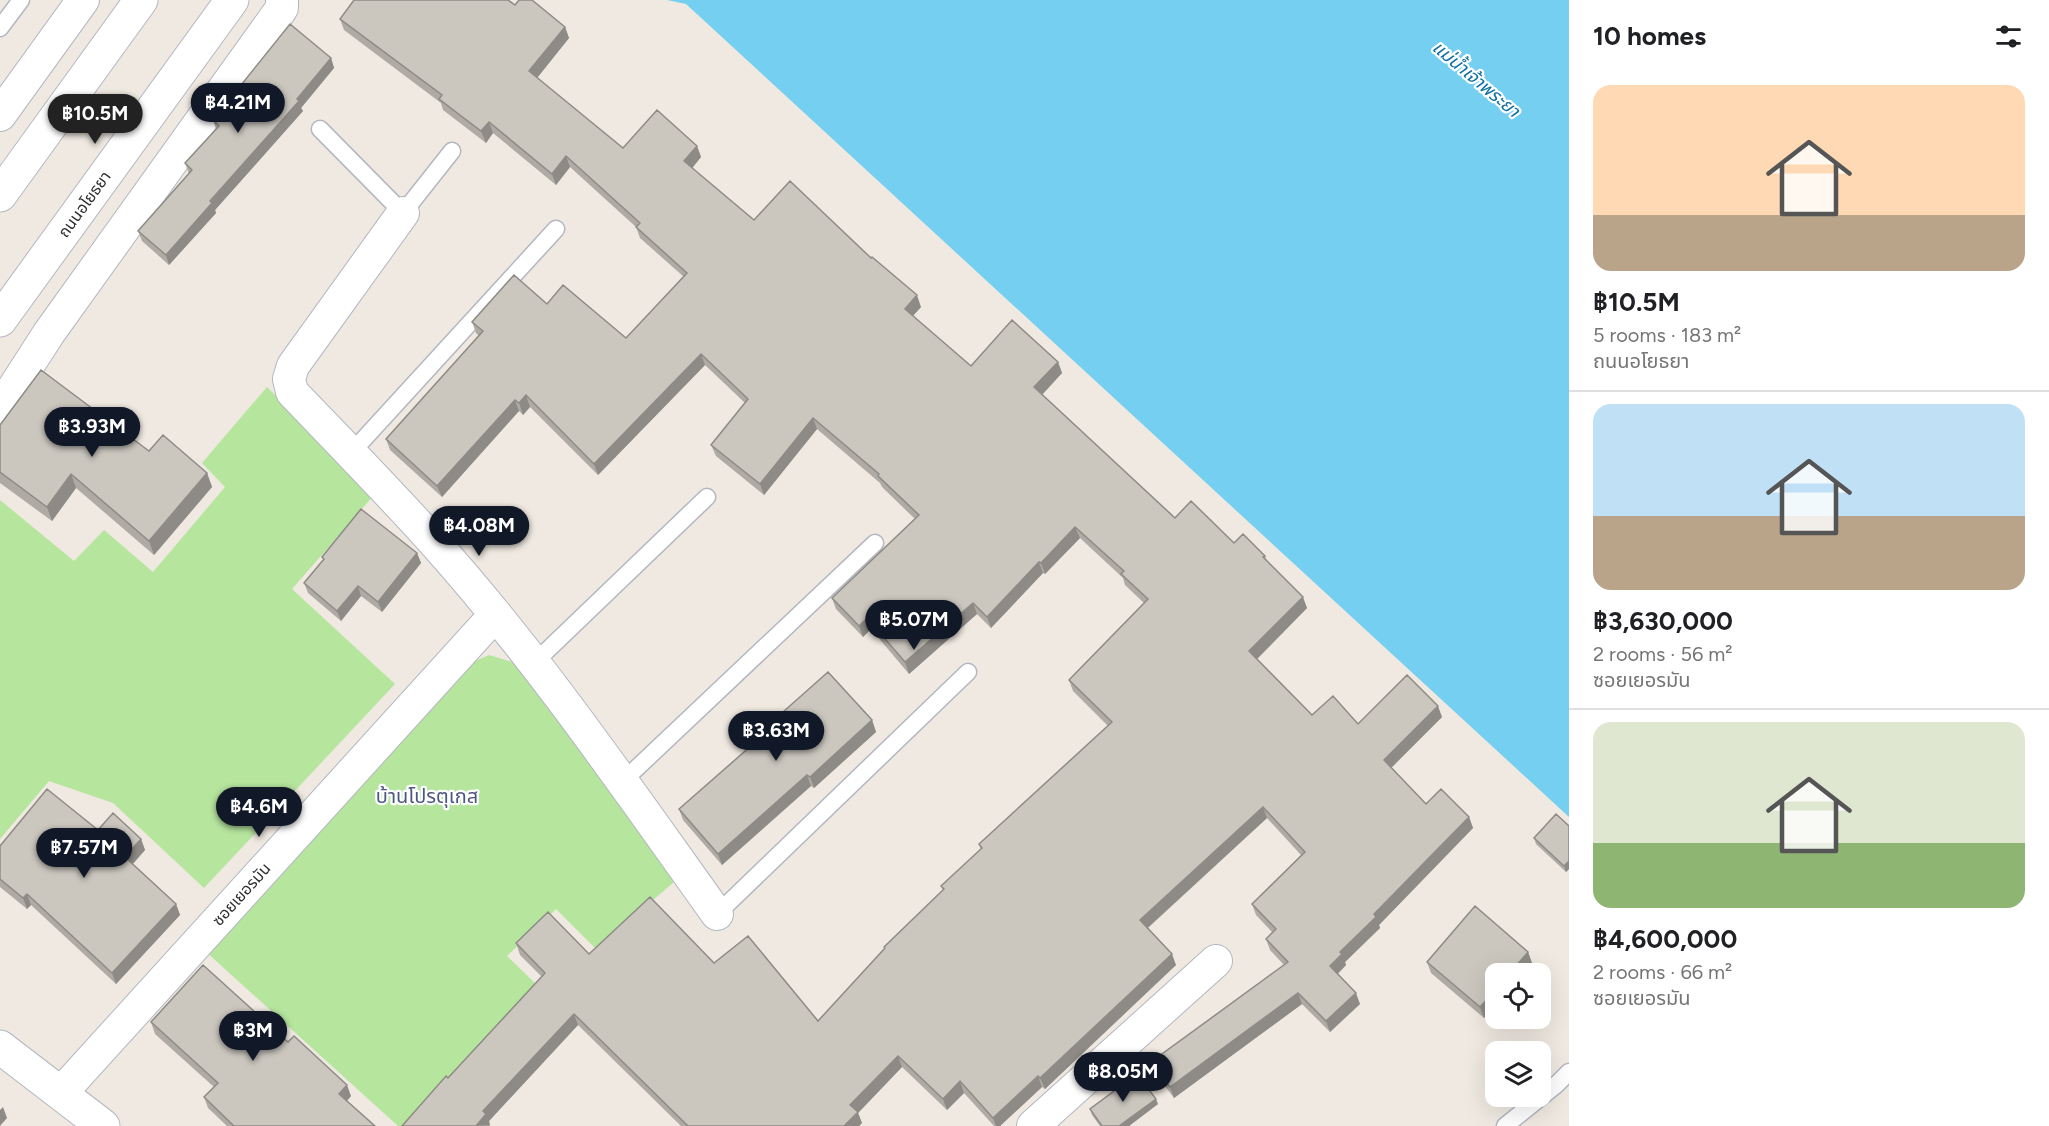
<!DOCTYPE html>
<html lang="en">
<head>
<meta charset="utf-8">
<style>
  :root { --surface:#fff; --page:#f6f6f6; --text:#202124; --muted:#757577; --line:#e0e0e0; --accent:#111827 }
  body { margin:0; font-family:Figtree,"Noto Sans Thai",sans-serif; background:var(--page); color:var(--text); height:100vh; display:flex; flex-direction:column; font-size:22px; white-space:nowrap }
  * { box-sizing:border-box; margin:0 }
  p { font-size:20px; color:var(--muted) }
  .icon { flex:none; width:33px; height:33px; fill:none; stroke:currentColor; stroke-width:2; stroke-linecap:round; stroke-linejoin:round }
  .map { position:relative; flex:1; overflow:hidden }
  .details { display:flex; flex-direction:column; background:var(--surface); width:480px }
  .details>* { flex:none }
  .controls { position:absolute; left:1485px; top:963px; display:grid; gap:12px }
  .controls a { display:grid; place-items:center; width:66px; height:66px; border-radius:12px; background:var(--surface); box-shadow:0 6px 24px #0002; font-size:30px }
  .price { position:absolute; translate:-50% -51px; padding:0 14px; border-radius:21px; background:var(--accent); color:#fff; font-size:20px; line-height:39px; filter:drop-shadow(0 2px 3px #0008) }
  .price::after { content:''; position:absolute; left:50%; top:36px; width:18px; height:14px; margin-left:-9px; background:inherit; clip-path:polygon(0 0,100% 0,50% 100%) }
  .price.on { background:#222; color:#fff }
  ul { padding:0; list-style:none }
  li { display:grid; align-content:center; gap:12px; height:318px; padding:0 24px }
  li+li { border-top:2px solid var(--line) }
  li span { display:grid; place-items:center; height:186px; border-radius:18px; color:#555 }
  li>.icon { margin-inline-start:auto }
  span .icon { width:108px; height:108px; fill:#fffc; stroke-width:1 }
  li b { font-size:26px }
  h2 { display:flex; justify-content:space-between; align-items:center; height:72px; padding:0 24px; font-size:26px }
  main { display:flex; flex:1; min-height:0 }
  .map>svg:first-child { display:block }
  .green { fill:#b6e59e }
  .water { fill:#75cff0 }
  .lines { fill:none; stroke-linecap:round; stroke-linejoin:round }
  .lane-casing { stroke:#b4b7c1; stroke-width:19 }
  .street-casing { stroke:#b4b7c1; stroke-width:34 }
  .secondary-casing { stroke:#b4b7c1; stroke-width:35 }
  .lane { stroke:#fff; stroke-width:16 }
  .street { stroke:#fff; stroke-width:32 }
  .secondary { stroke:#fff; stroke-width:33 }
  .wall { fill:#afaba4 }
  .shaded-wall { fill:#8e8b86 }
  .building { fill:#cbc7bf; stroke:#8e8b86; stroke-width:1.5 }
  .labels { text-anchor:middle; stroke-width:4.5; stroke-linejoin:round; paint-order:stroke }
  .street-label { font-size:16px; fill:#2e2e2e; stroke:#fff }
  .water-label { font-size:18px; font-style:italic; fill:#0d6fa3; stroke:#fff }
  .quarter-label { font-size:20px; fill:#4d5680; stroke:#fff }
</style>
</head>
<body>
<main>
<div class="map">
<svg width="1569" height="1126" viewBox="0 0 1569 1126">
  <rect width="100%" height="100%" fill="#efe9e1"/>
  <!-- green -->
  <path class="green" d="M267,387L375,494L292,589L395,684L204,888L113,803L49,781L0,839V500L74,561L104,530L153,572L225,487L202,463Z
    M489,655L519,664L674,882L596,949L556,909L507,956L536,984L404,1126H398L204,950L461,667Z"/>
  <!-- water -->
  <path class="water" d="M667,0H1569V817L686,4Z"/>
  <g class="lines">
    <!-- lane casing -->
    <g class="lane-casing">
      <path id="lane" d="M0,28L21,0
        M320,129L403,213L452,151
        M351,453L556,229
        M533,664L707,497
        M622,782L875,543
        M717,914L968,672
        M1505,1126L1556,1085L1569,1072"/>
    </g>
    <!-- street casing -->
    <g class="street-casing">
      <path id="street" d="M0,115L83,0
        M403,213L293,366L289,379L292,392C339,441 387,490 433,541C537,657 626,787 717,914
        M0,409L49,333L282,8V0
        M61,1093L495,615
        M1033,1126L1216,961"/>
    </g>
    <!-- secondary casing -->
    <g class="secondary-casing">
      <path id="secondary" d="M0,195L141,0
        M0,320L232,0
        M0,1047L103,1126"/>
    </g>
    <!-- lane -->
    <use href="#lane" class="lane"/>
    <!-- street -->
    <use href="#street" class="street"/>
    <!-- secondary -->
    <use href="#secondary" class="secondary"/>
  </g>
  <!-- wall -->
  <path class="wall" d="M515,5L565,27L569,38L537,78L623,148L697,146L701,157L692,168L754,220L921,307L913,316L971,366L1058,362L1062,373L1042,395L1175,518L1265,556L1267,561L1307,608L1257,659L1312,715L1358,724L1442,717L1391,768L1426,804L1469,817L1473,828L1379,925L1380,928L1345,962L1346,965L1338,974L1360,1004L1330,1032L1302,1004L1174,1098L1155,1073L1151,1062L1284,965L1270,950L1266,939L1272,932L1256,915L1252,904L1301,855L1267,818L1148,928L1176,965L1045,1089L1042,1087L1000,1126H994L964,1093L947,1110L902,1067L858,1113L862,1123L859,1126H681L578,1025L489,1121L490,1126H402L542,977L520,955L516,943L589,954L714,963L818,1021L885,949L884,947L943,891L941,886L981,850L979,844L1108,726L1073,691L1069,680L1144,603L1125,585L1123,578L1080,538L1045,574L1043,573L991,628L977,614L909,674L871,629L863,637L836,609L832,598L915,519L882,487L880,483L817,429L764,495L716,456L711,445L745,403L705,365L598,475L530,407L523,415L519,411L442,497L390,450L386,439L479,336L476,333L472,322L547,304L626,338L684,277L640,238L636,227L570,167L556,185L493,133L486,143L443,110L441,103L344,30L340,19Z
    M331,58L334,68L301,108L303,111L215,210L216,213L169,265L142,241L138,231L189,174L185,163L216,129L213,120Z
    M0,425L149,451L207,473L212,487L154,555L76,488L52,521L0,483Z
    M417,553L421,563L382,612L361,596L341,621L308,593L304,583L323,560L322,557Z
    M872,720L876,732L814,788L811,786L722,865L683,820L679,809L767,732L765,728Z
    M1569,826V869L1566,872L1536,844L1534,838Z
    M98,830L141,839L145,850L133,864L176,904L180,915L116,984L31,905L27,909L0,887V846Z
    M1528,952L1532,963L1523,974H1496V1005L1484,1018L1431,973L1427,962Z
    M151,1022L288,1042L351,1096L347,1101L375,1126H227L208,1108L204,1097L214,1087L155,1034Z
    M1158,1104L1129,1126H1100L1092,1115L1090,1109Z"/>
  <!-- shaded-wall -->
  <path class="shaded-wall" d="M565,27L569,38L533,83L529,71Z
    M331,58L334,68L301,108L303,111L215,210L216,213L169,265L166,255Z
    M489,122L493,133L486,143L481,131Z
    M697,146L701,157L689,172L684,161Z
    M566,156L570,167L556,185L552,174Z
    M917,295L921,307L909,320L905,309Z
    M701,354L705,365L598,475L594,464Z
    M1058,362L1062,373L1038,399L1034,387Z
    M526,395L530,407L523,415L519,403Z
    M515,400L519,411L442,497L437,486Z
    M813,418L817,429L764,495L760,484Z
    M207,473L212,487L154,555L149,541Z
    M71,474L76,488L52,521L47,507Z
    M1075,527L1080,538L1045,574L1041,563Z
    M417,553L421,563L382,612L378,602Z
    M1039,562L1043,573L991,628L987,617Z
    M358,586L361,596L341,621L337,611Z
    M1303,597L1307,608L1254,662L1249,651Z
    M973,603L977,614L909,674L905,662Z
    M867,618L871,629L863,637L859,626Z
    M1438,706L1442,717L1388,771L1384,760Z
    M872,720L876,732L814,788L810,777Z
    M807,775L811,786L722,865L718,854Z
    M1263,807L1267,818L1144,931L1140,920Z
    M1469,817L1473,828L1379,925L1380,928L1345,962L1346,965L1334,977L1330,966L1340,952L1374,914Z
    M141,839L145,850L129,868L125,857Z
    M1569,861V869L1566,872L1564,866Z
    M27,894L31,905L27,909L23,898Z
    M176,904L180,915L116,984L112,973Z
    M1528,952L1532,963L1523,974H1509Z
    M1172,954L1176,965L1045,1089L1040,1078Z
    M1496,990V1005L1484,1018L1480,1007Z
    M1298,993L1302,1004L1174,1098L1170,1087Z
    M1356,993L1360,1004L1330,1032L1326,1021Z
    M574,1014L578,1025L489,1121L490,1125L476,1126L483,1111Z
    M898,1056L902,1067L858,1113L862,1123L859,1126H844L850,1105Z
    M1038,1076L1042,1087L1000,1126H996L993,1118Z
    M960,1081L964,1093L947,1110L943,1099Z
    M347,1085L351,1096L343,1105L339,1094Z
    M1156,1099L1158,1104L1129,1126H1119Z
    M3,1107L7,1118L0,1126V1110Z"/>
  <!-- building -->
  <path class="building" d="M354,0H508L515,5L519,0H532L565,27L529,71L623,148L657,110L697,146L684,161L754,220L790,181L871,258L872,257L917,295L905,309L971,366L1012,320L1058,362L1034,387L1175,518L1191,501L1234,543L1243,534L1265,556L1263,557L1303,597L1249,651L1312,715L1333,696L1358,724L1407,675L1438,706L1384,760L1426,804L1441,789L1469,817L1374,914L1376,917L1340,952L1342,954L1330,966L1356,993L1326,1021L1298,993L1170,1087L1151,1062L1288,962L1266,939L1276,929L1252,904L1305,852L1263,807L1140,920L1172,954L1040,1078L1038,1076L993,1118L960,1081L943,1099L898,1056L850,1105L858,1112L844,1126H688L574,1014L483,1111L486,1114L476,1126H402L446,1076L448,1078L545,973L516,943L548,912L589,954L650,897L714,963L748,936L818,1021L885,948L884,947L944,889L941,886L982,848L979,844L1112,722L1069,680L1148,599L1121,574L1124,571L1075,527L1041,563L1039,562L987,617L973,603L905,662L867,618L859,626L832,598L919,515L878,476L879,474L813,418L760,484L711,445L748,399L701,354L594,464L526,395L519,403L515,400L437,486L386,439L483,331L472,322L514,275L547,304L563,285L626,338L687,273L636,227L640,223L566,156L552,174L489,122L481,131L439,99L442,95L340,19Z
    M290,24L331,58L297,99L299,101L210,201L212,203L166,255L138,231L192,170L185,163L219,126L213,120Z
    M41,370L149,451L163,435L207,473L149,541L71,474L47,507L0,472V425Z
    M361,509L417,553L378,602L358,586L337,611L304,583L324,559L322,557Z
    M828,672L872,720L810,777L807,775L718,854L679,809L768,731L765,728Z
    M47,789L98,830L113,813L141,839L125,857L176,904L112,973L27,894L23,898L0,879V846Z
    M1556,814L1569,826V861L1564,866L1534,838Z
    M1475,906L1528,952L1509,974H1496V990L1480,1007L1427,962Z
    M203,965L288,1042L294,1036L347,1085L339,1094L375,1126H234L204,1097L218,1083L151,1022Z
    M1137,1074L1156,1099L1119,1126H1102L1090,1109Z"/>
  <g class="labels">
    <!-- street labels -->
    <g class="street-label">
      <text transform="translate(84 204) rotate(-54)" y="6">ถนนอโยธยา</text>
      <text transform="translate(241 894) rotate(-48)" y="6">ซอยเยอรมัน</text>
    </g>
    <!-- water labels -->
    <g class="water-label">
      <text transform="translate(1476 79) rotate(40)" y="6">แม่น้ำเจ้าพระยา</text>
    </g>
    <!-- quarter labels -->
    <g class="quarter-label">
      <text x="427" y="803">บ้านโปรตุเกส</text>
    </g>
  </g>
</svg>
<div class="controls">
<a><svg class="icon" aria-label="locate" viewBox="0 0 24 24"><circle cx="12" cy="12" r="6"/><path d="M12 2v4M12 18v4M2 12h4M18 12h4"/></svg></a>
<a><svg class="icon" aria-label="layers" viewBox="0 0 24 24"><path d="M12 4l9 5-9 5-9-5zM3 14l9 5 9-5"/></svg></a>
</div>
<b class="price" style="left:238px;top:134px">฿4.21M</b>
<b class="price on" style="left:95px;top:145px">฿10.5M</b>
<b class="price" style="left:92px;top:458px">฿3.93M</b>
<b class="price" style="left:479px;top:557px">฿4.08M</b>
<b class="price" style="left:914px;top:651px">฿5.07M</b>
<b class="price" style="left:776px;top:762px">฿3.63M</b>
<b class="price" style="left:259px;top:838px">฿4.6M</b>
<b class="price" style="left:84px;top:879px">฿7.57M</b>
<b class="price" style="left:253px;top:1062px">฿3M</b>
<b class="price" style="left:1123px;top:1103px">฿8.05M</b>
</div>
<section class="details">
<h2>10 homes<svg class="icon" aria-label="filters" viewBox="0 0 24 24"><path d="M4 7h16M4 17h16"/><circle cx="9" cy="7" r="2"/><circle cx="15" cy="17" r="2"/></svg></h2>
<ul>
<li><span style="background:linear-gradient(#ffd9b3 70%,#b9a48a 0)"><svg class="icon" aria-label="home" viewBox="0 0 24 24"><path d="M3 11l9-7 9 7M6 9v11h12V9"/></svg></span><div><b>฿10.5M</b><p>5 rooms · 183 m²</p><p>ถนนอโยธยา</p></div></li>
<li><span style="background:linear-gradient(#bfe0f5 60%,#b9a48a 0)"><svg class="icon" aria-label="home" viewBox="0 0 24 24"><path d="M3 11l9-7 9 7M6 9v11h12V9"/></svg></span><div><b>฿3,630,000</b><p>2 rooms · 56 m²</p><p>ซอยเยอรมัน</p></div></li>
<li><span style="background:linear-gradient(#dfe7d0 65%,#8fb573 0)"><svg class="icon" aria-label="home" viewBox="0 0 24 24"><path d="M3 11l9-7 9 7M6 9v11h12V9"/></svg></span><div><b>฿4,600,000</b><p>2 rooms · 66 m²</p><p>ซอยเยอรมัน</p></div></li>
</ul>
</section>
</main>
</body>
</html>
